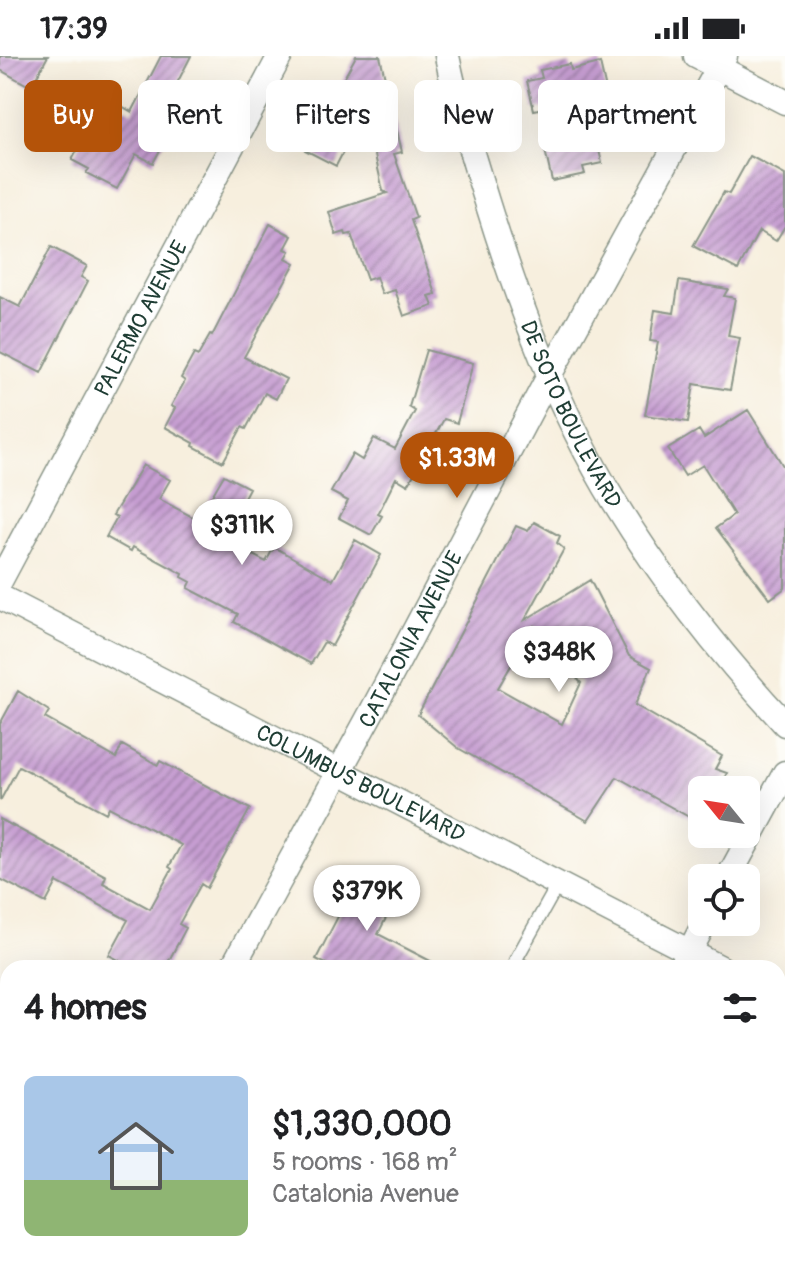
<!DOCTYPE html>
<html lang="en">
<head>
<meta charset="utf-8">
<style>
  :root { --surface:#fff; --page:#f2f2f2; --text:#202124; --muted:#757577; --line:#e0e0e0; --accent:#b45309 }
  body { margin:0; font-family:Pangolin,sans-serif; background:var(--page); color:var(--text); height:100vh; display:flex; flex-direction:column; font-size:30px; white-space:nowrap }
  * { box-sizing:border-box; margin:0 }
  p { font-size:26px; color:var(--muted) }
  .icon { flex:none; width:44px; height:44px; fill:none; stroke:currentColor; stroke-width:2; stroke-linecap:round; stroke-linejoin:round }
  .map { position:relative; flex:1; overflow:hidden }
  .side { position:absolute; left:0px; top:904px; width:786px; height:314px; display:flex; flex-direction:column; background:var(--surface); border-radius:24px 24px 0 0; box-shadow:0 8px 32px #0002 }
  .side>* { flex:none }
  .guide { position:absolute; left:24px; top:24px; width:738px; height:72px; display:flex; gap:16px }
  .needle { width:52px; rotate:300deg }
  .controls { position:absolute; left:688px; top:720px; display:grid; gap:16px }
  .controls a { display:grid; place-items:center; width:72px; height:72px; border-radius:12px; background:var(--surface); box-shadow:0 8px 32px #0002; font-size:40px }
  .price { position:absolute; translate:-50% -68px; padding:0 18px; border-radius:28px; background:#fff; color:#222; font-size:26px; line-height:52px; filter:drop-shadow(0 2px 4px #0008) }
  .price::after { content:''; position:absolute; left:50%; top:48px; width:24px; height:18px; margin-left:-12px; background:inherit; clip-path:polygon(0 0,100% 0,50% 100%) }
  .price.selected { background:var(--accent); color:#fff }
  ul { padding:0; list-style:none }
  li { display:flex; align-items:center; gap:24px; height:200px; padding:0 24px }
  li+li { border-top:2px solid var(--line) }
  li span { display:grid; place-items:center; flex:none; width:224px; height:160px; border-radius:12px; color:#555 }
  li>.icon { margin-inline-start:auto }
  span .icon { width:96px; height:96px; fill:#fffc; stroke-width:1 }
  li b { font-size:34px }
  h2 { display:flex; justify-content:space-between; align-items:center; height:96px; padding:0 24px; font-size:34px }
  .tag { padding:0 28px; border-radius:12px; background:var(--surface); box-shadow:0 8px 32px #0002; font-size:28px; line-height:72px }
  .tag.selected { background:var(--accent); color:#fff }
  .status { display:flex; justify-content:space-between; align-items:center; height:56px; padding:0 40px; background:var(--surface); direction:ltr }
  .status svg { height:22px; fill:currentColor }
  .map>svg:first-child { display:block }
  .building { fill:url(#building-hatch); fill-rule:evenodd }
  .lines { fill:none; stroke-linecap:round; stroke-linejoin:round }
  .service-casing { stroke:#8b9689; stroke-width:15 }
  .minor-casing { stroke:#8b9689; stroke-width:27 }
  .service { stroke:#fff; stroke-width:12 }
  .minor { stroke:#fff; stroke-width:24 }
  .labels { text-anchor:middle; stroke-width:6; stroke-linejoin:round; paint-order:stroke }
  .street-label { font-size:22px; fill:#1f3d34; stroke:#fdfcf7 }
</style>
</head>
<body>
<div class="status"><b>17:39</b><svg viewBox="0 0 49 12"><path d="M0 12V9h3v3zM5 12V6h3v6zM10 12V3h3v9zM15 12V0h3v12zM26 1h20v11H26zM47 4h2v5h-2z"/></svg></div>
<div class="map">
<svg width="785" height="1217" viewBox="0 0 785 1217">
  <defs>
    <pattern id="building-hatch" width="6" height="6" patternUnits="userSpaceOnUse" patternTransform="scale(2)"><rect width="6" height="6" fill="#c69dd1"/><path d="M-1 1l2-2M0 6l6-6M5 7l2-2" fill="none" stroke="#a081aa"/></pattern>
  </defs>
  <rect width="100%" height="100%" fill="#fdfcf7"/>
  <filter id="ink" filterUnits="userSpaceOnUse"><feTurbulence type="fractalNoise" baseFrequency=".0125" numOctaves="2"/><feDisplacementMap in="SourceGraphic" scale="16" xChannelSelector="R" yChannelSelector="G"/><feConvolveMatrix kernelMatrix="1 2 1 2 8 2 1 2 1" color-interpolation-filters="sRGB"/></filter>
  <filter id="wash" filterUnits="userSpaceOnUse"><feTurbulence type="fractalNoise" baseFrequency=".006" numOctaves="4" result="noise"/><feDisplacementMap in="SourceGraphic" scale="32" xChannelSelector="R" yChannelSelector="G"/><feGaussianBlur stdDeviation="1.8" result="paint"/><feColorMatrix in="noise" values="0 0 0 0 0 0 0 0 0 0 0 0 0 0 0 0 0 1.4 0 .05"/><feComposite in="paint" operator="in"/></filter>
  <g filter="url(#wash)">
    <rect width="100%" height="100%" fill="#f7efde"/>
    <g id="blocks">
      <!-- building -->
      <path class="building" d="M0,0H48L31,31L0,14Z
        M161,0H191L156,68L170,76L153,107L136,98L117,133L86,117L89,113L72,104L91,69L104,76L118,48L132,56Z
        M356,0H380L402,96L394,98L416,162L411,164L436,238L429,240L433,250L404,260L395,234L382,238L376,221L367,224L351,178L346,179L345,176L336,179L329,156L387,137L383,135L365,54L336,110L305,94Z
        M600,7L607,38L587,43L602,107L583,111L585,118L552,125L545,94L554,92L545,52L534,54L527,25L542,22L540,14L570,8L571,14Z
        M750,100L785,119V170L776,185L759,175L738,214L693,190L724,136L729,138Z
        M270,168L292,180L285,193L290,195L286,202L295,207L244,301L286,323L276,343L265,337L246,373L242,371L223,406L193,390L194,387L165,371L175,352L171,350L185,325L181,322L194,298L198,300L210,279L212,280Z
        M51,191L87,210L81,221L88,225L41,317L0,296V241L20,251Z
        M679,225L728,233L724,240L735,242L728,280L740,282L730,334L694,328L688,366L645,359L658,286L650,285L655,254L674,257Z
        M426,294L473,307L457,367L444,363L408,429L396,422L378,458L382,460L371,479L339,462L348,445L331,436L352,398L362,404L374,382L395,393L415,355L409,351Z
        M748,354L785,413V532L770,543L716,472L734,459L703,409L685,420L668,393L699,374L704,382Z
        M143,409L170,424L159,443L198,464L224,419L249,432L222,483L266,506L274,491L333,524L355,484L381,499L332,590L324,586L311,608L234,566L238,558L188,532L191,526L182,521L183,518L133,491L131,495L106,481L117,461L113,459Z
        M534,466L560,480L557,487L564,493L525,564L590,524L629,600L651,612L635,649L722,700L715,713L727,717L718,734H702V745L689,761L617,721L588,765L458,692L418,659L516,470L528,475ZM534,570L581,627L562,668L498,632Z
        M18,635L49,655L45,662L116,702L122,689L158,709L160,705L250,753L207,832L201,828L179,868L186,872L165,912H133L109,899L128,864L57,826L46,847L0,823V763L106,820L103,827L150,853L172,813L169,811L181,789L109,751L106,757L19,710L0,745V668Z
        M360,818L398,838L378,878L444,912H334L316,903Z"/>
    </g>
  </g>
  <g filter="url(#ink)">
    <use href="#blocks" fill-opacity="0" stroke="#8b9689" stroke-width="2"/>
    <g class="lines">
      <!-- service casing -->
      <g class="service-casing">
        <path id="service" d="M527,912L515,905L557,830"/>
      </g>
      <!-- minor casing -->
      <g class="minor-casing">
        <g id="minor">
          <path id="s1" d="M447,0C457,50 472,98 487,146C519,250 558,354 615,447C664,527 722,600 785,668"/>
          <path d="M696,0L785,46"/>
          <path id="s2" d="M0,525L280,0"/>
          <path id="s3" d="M0,541L721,912"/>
          <path d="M728,822L785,717"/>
          <path id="s4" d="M232,912L371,657L550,318L725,0"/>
          <path d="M681,912L705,866"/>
          <path d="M778,941L785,945"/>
          <path d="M71,1217L74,1210"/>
          <path d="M519,1217L523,1210"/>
        </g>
      </g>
      <!-- service -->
      <use href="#service" class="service"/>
      <!-- minor -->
      <use href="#minor" class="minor"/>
    </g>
  </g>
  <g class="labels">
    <!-- street labels -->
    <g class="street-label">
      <text dy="8" stroke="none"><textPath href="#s2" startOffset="298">PALERMO AVENUE</textPath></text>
      <text dy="8" stroke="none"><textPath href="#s1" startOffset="380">DE SOTO BOULEVARD</textPath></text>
      <text dy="8" stroke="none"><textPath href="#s4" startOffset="374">CATALONIA AVENUE</textPath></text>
      <text dy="8" stroke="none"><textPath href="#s3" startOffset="406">COLUMBUS BOULEVARD</textPath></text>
    </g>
  </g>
</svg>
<div class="controls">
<a><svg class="needle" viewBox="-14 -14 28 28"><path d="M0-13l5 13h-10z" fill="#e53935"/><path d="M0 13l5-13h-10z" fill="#757577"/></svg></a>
<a><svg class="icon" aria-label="locate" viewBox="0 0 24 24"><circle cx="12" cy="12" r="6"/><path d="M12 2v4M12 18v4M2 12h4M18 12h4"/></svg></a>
</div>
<b class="price selected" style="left:457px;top:444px">$1.33M</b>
<b class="price" style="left:242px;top:511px">$311K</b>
<b class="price" style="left:559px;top:638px">$348K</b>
<b class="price" style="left:367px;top:877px">$379K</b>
<div class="guide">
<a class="tag selected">Buy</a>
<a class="tag">Rent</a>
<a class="tag">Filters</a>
<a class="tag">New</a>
<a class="tag">Apartment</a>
</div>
<section class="side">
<h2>4 homes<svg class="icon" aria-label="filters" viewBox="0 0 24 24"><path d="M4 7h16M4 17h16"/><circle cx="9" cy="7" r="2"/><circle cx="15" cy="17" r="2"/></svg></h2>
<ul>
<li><span style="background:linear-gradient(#a9c7e8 65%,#8fb573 0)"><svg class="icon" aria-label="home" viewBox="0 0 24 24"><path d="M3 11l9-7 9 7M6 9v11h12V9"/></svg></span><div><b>$1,330,000</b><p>5 rooms · 168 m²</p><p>Catalonia Avenue</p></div></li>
</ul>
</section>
</div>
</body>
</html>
